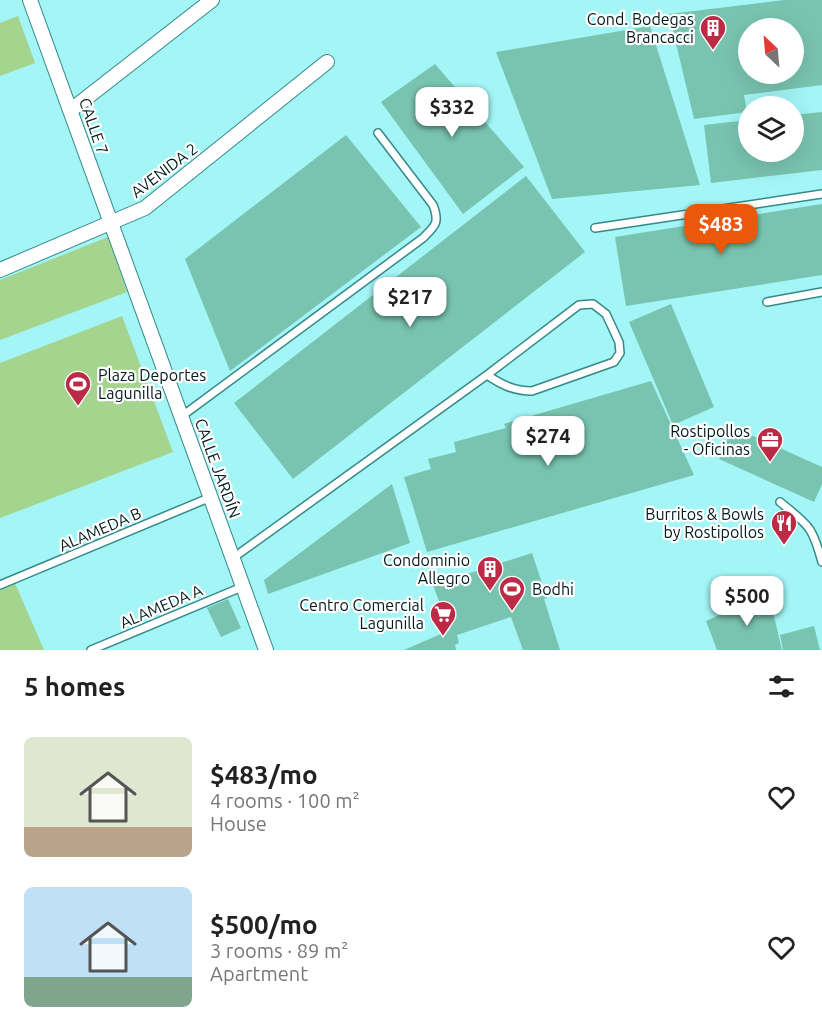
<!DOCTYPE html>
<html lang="en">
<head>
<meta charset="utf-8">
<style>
  :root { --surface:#fff; --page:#f2f2f2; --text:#222; --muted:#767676; --accent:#ea580c }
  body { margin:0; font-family:Ubuntu,sans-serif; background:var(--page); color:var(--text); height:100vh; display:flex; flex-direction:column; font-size:22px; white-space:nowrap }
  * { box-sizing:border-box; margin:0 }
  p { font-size:20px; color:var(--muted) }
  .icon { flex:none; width:33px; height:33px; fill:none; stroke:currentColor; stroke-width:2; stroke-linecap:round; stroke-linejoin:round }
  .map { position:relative; height:650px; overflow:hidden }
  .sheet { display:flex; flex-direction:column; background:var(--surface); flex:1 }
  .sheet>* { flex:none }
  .needle { width:39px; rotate:334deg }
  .controls { position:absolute; left:738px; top:18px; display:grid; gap:12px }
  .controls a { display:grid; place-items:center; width:66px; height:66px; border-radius:50%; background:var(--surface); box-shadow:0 6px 24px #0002; font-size:30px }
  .price { position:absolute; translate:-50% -51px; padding:0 14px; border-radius:12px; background:#fff; color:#222; font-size:20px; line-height:39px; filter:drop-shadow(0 2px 3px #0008) }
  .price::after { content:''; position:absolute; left:50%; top:36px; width:18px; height:14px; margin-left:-9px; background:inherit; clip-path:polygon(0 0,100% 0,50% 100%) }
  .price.on { background:var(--accent); color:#fff }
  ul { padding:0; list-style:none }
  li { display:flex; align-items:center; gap:18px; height:150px; padding:0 24px }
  li span { display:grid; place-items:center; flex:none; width:168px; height:120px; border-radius:9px; color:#555 }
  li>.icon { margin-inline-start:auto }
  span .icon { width:72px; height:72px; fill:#fffc; stroke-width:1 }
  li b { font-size:26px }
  h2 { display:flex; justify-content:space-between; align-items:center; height:72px; padding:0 24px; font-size:26px }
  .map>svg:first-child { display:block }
  .green { fill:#a5d48e }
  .building { fill:#79c4b0; fill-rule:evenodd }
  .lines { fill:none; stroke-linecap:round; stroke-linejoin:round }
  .service-casing { stroke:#348989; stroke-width:10 }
  .minor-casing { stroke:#348989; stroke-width:16 }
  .service { stroke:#fff; stroke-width:7 }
  .minor { stroke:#fff; stroke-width:14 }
  .labels { text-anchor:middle; stroke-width:4.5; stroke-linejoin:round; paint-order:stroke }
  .poi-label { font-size:16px; fill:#021b1b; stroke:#fff; text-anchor:end }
  .street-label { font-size:16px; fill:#021b1b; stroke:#fff }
</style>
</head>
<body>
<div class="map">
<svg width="822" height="650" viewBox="0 0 822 650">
  <rect width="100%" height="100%" fill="#a3f5f6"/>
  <!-- green -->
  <path class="green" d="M18,16L35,63L0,76V23Z
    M108,237L127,292L0,340V280Z
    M122,316L173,452L0,518V363Z
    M15,583L44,650H0V589Z"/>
  <!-- building -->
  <path class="building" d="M784,0H822V85L744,95L747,112L694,119L669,14ZM748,28H794V74H748Z
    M650,26L700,185L552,199L496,52Z
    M435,64L524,167L463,214L381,102Z
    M822,112V170L711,183L704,125L748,120V152H794V115Z
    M346,135L421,227L230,371L185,259Z
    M526,176L585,252L293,479L234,403Z
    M822,204V275L626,306L615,237Z
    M671,304L714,407L673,425L629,322Z
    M651,381L694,475L427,552L404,477L431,469L428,459L456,452L454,442L506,428L504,424Z
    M733,427L822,467V484L814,502L719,459Z
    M392,484L410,543L268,594L264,580Z
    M532,553L547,598L544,599L560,650H523L511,617L457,635L459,643L455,645L456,650H404L450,630L433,585Z
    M768,591L782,650H717L706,621L748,602L747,599Z
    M228,599L241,628L221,637L207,608Z
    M814,626L820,650H783L780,635Z"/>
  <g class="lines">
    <!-- service casing -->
    <g class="service-casing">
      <path id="service" d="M595,228L822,194
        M767,302L822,292
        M182,416L423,238C435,226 440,223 433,205L378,133
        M780,502C808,525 812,525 822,562
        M233,558L487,375L579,305L593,304L606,314L619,342L620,353L614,362L532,391C514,391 502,385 487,375
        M0,585L211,497
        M91,650L242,587"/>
    </g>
    <!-- minor casing -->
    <g class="minor-casing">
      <path id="minor" d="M30,0L266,650
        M71,110L212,0
        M0,270L145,208L327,62"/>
    </g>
    <!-- service -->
    <use href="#service" class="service"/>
    <!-- minor -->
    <use href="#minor" class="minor"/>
  </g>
  <!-- icons -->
  <defs>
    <g id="building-pin" transform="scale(1.35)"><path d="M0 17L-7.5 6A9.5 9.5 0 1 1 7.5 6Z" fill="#bc2b46" stroke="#fff"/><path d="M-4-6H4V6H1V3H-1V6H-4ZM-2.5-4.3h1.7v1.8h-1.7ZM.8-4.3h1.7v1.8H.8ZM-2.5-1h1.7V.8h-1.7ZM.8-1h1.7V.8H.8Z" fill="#fff"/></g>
    <g id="stadium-pin" transform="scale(1.35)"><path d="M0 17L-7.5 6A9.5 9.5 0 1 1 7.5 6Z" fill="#bc2b46" stroke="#fff"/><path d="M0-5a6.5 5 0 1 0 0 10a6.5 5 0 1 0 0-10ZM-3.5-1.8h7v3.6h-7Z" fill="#fff"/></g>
    <g id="office-pin" transform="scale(1.35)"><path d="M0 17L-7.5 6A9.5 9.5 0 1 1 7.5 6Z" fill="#bc2b46" stroke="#fff"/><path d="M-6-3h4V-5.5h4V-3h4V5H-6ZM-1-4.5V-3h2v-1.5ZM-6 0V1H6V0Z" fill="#fff"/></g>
    <g id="restaurant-pin" transform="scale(1.35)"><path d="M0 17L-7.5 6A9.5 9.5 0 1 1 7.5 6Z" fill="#bc2b46" stroke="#fff"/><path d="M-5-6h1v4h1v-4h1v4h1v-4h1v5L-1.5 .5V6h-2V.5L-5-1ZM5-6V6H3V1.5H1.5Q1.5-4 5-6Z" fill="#fff"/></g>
    <g id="supermarket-pin" transform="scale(1.35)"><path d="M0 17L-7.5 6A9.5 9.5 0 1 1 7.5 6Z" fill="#bc2b46" stroke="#fff"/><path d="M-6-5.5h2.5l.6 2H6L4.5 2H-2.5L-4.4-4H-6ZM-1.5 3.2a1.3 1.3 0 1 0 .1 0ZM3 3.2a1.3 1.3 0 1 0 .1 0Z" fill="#fff"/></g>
  </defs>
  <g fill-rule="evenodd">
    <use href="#building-pin" x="713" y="28"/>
    <use href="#stadium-pin" x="78" y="384"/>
    <use href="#office-pin" x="770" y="440"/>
    <use href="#restaurant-pin" x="784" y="523"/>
    <use href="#building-pin" x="490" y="569"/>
    <use href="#stadium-pin" x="512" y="589"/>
    <use href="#supermarket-pin" x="443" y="614"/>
  </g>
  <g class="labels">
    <!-- poi labels -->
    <g class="poi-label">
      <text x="694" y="25">Cond. Bodegas<tspan x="694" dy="18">Brancacci</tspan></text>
      <text x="98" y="381" text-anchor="start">Plaza Deportes<tspan x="98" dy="18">Lagunilla</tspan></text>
      <text x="750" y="437">Rostipollos<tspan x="750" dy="18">- Oficinas</tspan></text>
      <text x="764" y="520">Burritos &amp; Bowls<tspan x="764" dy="18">by Rostipollos</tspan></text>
      <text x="470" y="566">Condominio<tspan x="470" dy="18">Allegro</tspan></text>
      <text x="532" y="595" text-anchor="start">Bodhi</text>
      <text x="424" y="611">Centro Comercial<tspan x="424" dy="18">Lagunilla</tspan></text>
    </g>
    <!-- street labels -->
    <g class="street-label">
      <text transform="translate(94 126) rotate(71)" y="6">CALLE 7</text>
      <text transform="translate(164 170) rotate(-37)" y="6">AVENIDA 2</text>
      <text transform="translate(218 468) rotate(70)" y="6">CALLE JARDÍN</text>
      <text transform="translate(100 529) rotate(-23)" y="6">ALAMEDA B</text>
      <text transform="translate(161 606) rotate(-23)" y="6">ALAMEDA A</text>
    </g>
  </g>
</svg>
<div class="controls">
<a><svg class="needle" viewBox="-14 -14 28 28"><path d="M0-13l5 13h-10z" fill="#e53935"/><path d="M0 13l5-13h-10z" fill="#767676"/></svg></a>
<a><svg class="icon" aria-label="layers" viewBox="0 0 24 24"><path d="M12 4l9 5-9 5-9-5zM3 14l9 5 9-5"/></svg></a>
</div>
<b class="price" style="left:452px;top:138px">$332</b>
<b class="price on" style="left:721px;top:255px">$483</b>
<b class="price" style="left:410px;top:328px">$217</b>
<b class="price" style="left:548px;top:467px">$274</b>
<b class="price" style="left:747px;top:627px">$500</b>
</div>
<section class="sheet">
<h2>5 homes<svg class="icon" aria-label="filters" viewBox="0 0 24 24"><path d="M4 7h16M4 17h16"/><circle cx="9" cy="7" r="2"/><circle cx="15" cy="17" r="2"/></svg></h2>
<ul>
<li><span style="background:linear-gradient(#dfe7d0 75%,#b9a48a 0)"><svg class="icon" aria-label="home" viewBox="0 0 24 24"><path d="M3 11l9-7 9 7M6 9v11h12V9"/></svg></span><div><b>$483/mo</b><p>4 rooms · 100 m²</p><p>House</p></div><svg class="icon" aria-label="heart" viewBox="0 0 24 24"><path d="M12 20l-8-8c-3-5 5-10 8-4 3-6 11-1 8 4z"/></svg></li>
<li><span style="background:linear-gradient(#bfe0f5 75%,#7fa58c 0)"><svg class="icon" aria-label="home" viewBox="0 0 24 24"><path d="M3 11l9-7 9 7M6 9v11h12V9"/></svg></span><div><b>$500/mo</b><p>3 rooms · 89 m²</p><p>Apartment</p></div><svg class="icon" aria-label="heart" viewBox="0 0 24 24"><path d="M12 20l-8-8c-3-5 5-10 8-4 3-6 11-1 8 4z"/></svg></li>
</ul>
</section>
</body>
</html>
